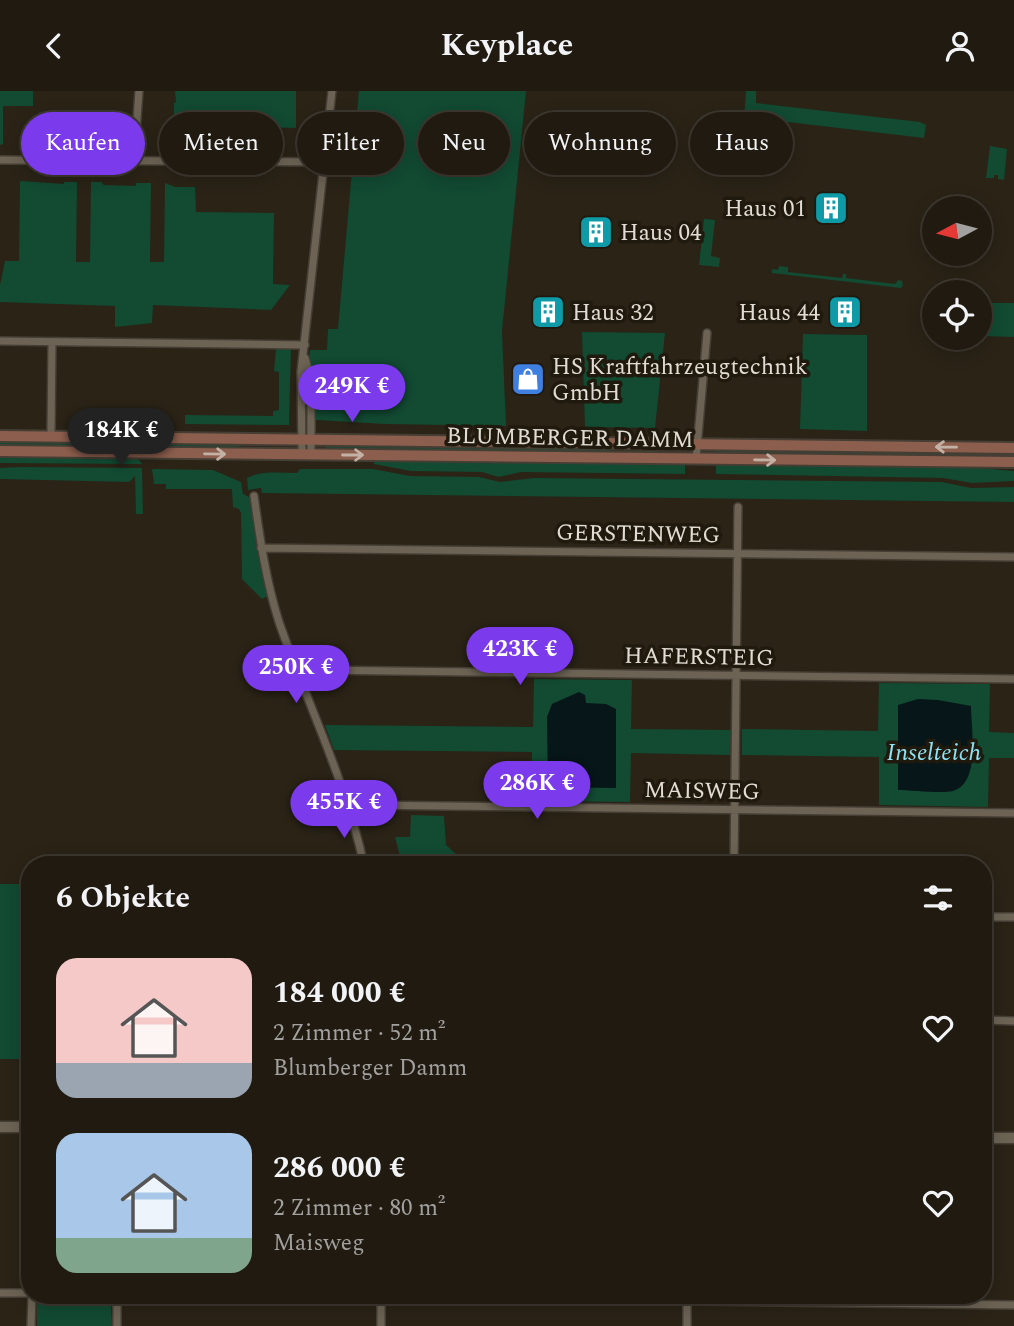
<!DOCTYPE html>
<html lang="de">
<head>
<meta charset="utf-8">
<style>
  :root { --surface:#201a10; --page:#2d271e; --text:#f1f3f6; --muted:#a2a19f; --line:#3d3830; --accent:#7c3aed }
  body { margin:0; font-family:Spectral,serif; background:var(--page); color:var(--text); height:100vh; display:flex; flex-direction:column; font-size:26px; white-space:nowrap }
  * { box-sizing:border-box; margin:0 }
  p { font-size:23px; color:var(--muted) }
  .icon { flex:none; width:38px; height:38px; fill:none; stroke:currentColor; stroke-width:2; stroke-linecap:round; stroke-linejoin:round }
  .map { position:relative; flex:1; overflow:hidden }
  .drawer { position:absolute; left:21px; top:765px; width:971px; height:448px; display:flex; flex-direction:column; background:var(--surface); border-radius:28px; box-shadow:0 4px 18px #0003,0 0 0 2px var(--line) }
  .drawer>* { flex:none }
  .top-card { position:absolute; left:21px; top:21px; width:973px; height:63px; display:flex; gap:14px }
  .needle { width:46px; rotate:263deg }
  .fabs { position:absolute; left:922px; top:105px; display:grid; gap:14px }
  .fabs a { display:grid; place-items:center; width:70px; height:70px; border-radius:50%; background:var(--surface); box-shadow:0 4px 18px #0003,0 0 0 2px var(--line); font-size:35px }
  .price { position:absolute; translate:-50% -60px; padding:0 16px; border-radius:24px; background:var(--accent); color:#fff; font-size:23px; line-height:46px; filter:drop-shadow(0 2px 4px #0008) }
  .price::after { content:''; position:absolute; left:50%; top:42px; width:21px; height:16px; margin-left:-10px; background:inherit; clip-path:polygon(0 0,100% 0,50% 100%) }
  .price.selected { background:#222; color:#fff }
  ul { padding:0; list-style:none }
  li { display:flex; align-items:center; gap:21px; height:175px; padding:0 35px }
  li span { display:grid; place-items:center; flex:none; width:196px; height:140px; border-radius:21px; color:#555 }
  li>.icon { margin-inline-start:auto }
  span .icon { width:84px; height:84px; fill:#fffc; stroke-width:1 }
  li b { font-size:30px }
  h2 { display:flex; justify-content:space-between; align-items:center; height:84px; padding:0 35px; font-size:30px }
  .tag { padding:0 24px; border-radius:32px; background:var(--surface); box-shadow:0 4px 18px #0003,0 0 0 2px var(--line); font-size:24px; line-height:63px }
  .tag.selected { background:var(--accent); color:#fff }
  header { display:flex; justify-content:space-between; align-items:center; height:91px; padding:0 35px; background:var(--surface); font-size:32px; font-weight:700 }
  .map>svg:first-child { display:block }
  .green { fill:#124a32 }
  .water { fill:#071619 }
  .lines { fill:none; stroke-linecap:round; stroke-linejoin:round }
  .minor-casing { stroke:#453e34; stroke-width:10 }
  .tertiary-casing { stroke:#453e34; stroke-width:13 }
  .secondary-casing { stroke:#453e34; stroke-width:14 }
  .minor { stroke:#6c6354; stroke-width:7 }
  .tertiary { stroke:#6c6354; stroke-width:10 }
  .secondary { stroke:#8c5e4d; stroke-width:10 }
  .oneway { stroke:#c4b1a5 }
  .labels { text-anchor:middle; stroke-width:7; stroke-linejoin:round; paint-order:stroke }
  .poi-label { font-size:23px; fill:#e2ddd4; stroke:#20190d; text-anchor:start }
  .street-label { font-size:23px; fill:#e2ddd4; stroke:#20190d }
  .water-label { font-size:24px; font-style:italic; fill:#8fe3f5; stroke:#20190d }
</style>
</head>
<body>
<header><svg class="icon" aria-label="back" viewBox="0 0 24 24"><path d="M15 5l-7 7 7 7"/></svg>Keyplace<svg class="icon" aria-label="person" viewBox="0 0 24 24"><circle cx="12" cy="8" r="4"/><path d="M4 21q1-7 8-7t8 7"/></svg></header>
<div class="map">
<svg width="1014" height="1235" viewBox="0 0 1014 1235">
  <rect width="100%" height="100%" fill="#2a2316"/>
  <!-- green -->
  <path class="green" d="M0,0H33V15H46H3V53L0,54Z
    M175,0H296V37L261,36V23L211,22V36L182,35L174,32V12L176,11Z
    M359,0H526L502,240L506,335L386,333L316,329L315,284L309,268L310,259H327L328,238H338Z
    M746,0H756V12L920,31L926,34L924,47L744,26Z
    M101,27H133L130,60L117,59L101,55Z
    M990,55L1007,58L1004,89L998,88V84H994V87H986Z
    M20,90L64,93V91H77L76,171H90L91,91H101L104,94L136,95V92H151L150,171H164L165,92L175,96H195L196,121L274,122L273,193L290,194L271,219L153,214L152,232L115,236V215L0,211V194L5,170H19Z
    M704,128L715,129L711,165L720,167L719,176L699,174Z
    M779,175L788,176V181L842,187L843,183H846V187L895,193L898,189L902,190L903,194L901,197L772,182V178L778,179Z
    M980,212H1014V246L980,245Z
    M582,241L665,242L655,337L585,336Z
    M803,243L867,244V340L800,338Z
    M276,258H291L289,334L185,333V324L273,325V320L279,319V281L274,280Z
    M0,349L288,352V354H245L233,357L0,355Z
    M326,352L685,358H622L591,362L326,359Z
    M716,357L1014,361V367L716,364Z
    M0,365L137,366L142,373L0,372Z
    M374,369L685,373V383L521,381L499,386L482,381L411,380L374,373Z
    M716,373L969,376L1014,380V390L972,392L943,387L716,383Z
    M21,376L142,377L143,423H136L135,385L129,391L0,388V377Z
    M152,378L213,379L241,391L243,403L251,407L268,505L262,508L242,488L241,422L239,418L233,416L232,398H166V393H154Z
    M300,378H373L410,385L479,386L500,391L534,387L942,391L971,397L1014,396V411L262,402L261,397L248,399L247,387C262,379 280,382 297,382Z
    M534,588L632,589L631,638L731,639L730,664L631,662L630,711L531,710L532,661L334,659L325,634L533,636Z
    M879,592L990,593L989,641L1014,642V667H989L988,716L879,714V666L742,664V638L878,640Z
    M411,724L444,725L446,754L458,765V773H402L395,746H410Z
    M0,793H19V914L30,915V968H0Z
    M39,1212L111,1213L112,1235H37V1214Z"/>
  <!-- water -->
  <path class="water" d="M579,601L585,604L586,612L606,613L616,618V697L548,696L547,626L552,613Z
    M918,608L938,609L971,615C971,637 981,692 953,700C942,703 911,699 898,699V614Z"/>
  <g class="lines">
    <!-- minor casing -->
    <g class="minor-casing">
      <path id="minor" d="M0,69L325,71
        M134,70L139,0
        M0,250L305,254
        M305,267L311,288V364
        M51,344L52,251
        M302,364L301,281L332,0
        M696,368L707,242
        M254,405C260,448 266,490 279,531C307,612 346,690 364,774
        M261,457L1014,466
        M299,582L315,579L1014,588
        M349,717L361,714L1014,722
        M734,774L738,416
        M984,826H1014
        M984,929L1014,930
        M0,1202H30
        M241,1204L1014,1214
        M31,1235L32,1204
        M117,1235V1204
        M381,1235V1204
        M687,1235V1204"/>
    </g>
    <!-- tertiary casing -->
    <g class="tertiary-casing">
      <path id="tertiary" d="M0,1036H30
        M984,1047H1014"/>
    </g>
    <!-- secondary casing -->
    <g class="secondary-casing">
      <path id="secondary" d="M0,345L1014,357
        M0,360L1014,371"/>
    </g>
    <!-- minor -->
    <use href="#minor" class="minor"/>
    <!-- tertiary -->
    <use href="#tertiary" class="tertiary"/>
    <!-- secondary -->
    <use href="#secondary" class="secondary"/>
  </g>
  <!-- one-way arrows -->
  <defs><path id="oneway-shaft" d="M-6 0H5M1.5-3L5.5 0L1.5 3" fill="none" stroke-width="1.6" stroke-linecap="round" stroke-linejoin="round" transform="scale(1.75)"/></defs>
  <g class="oneway">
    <use href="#oneway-shaft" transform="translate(946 356) rotate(-179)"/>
    <use href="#oneway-shaft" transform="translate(215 363) rotate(1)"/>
    <use href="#oneway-shaft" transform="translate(353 364)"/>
    <use href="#oneway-shaft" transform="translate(765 369) rotate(1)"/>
  </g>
  <!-- icons -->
  <defs>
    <g id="building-square" transform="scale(1.75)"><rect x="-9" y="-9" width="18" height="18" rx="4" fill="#0f9aa8" stroke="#20190d"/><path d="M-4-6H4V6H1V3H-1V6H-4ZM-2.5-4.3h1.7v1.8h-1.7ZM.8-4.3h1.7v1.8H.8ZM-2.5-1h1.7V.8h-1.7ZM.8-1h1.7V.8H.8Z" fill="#fff"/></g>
    <g id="shop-square" transform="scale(1.75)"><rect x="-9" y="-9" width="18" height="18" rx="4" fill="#3f7fe0" stroke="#20190d"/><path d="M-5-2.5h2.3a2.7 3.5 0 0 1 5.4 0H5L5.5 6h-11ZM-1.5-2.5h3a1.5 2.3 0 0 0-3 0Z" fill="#fff"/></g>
  </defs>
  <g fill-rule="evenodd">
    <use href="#building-square" x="831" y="117"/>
    <use href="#building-square" x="596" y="141"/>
    <use href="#building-square" x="548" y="221"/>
    <use href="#building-square" x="845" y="221"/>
    <use href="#shop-square" x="528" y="288"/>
  </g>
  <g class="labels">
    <!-- poi labels -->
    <g class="poi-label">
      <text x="806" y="125" text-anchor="end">Haus 01</text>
      <text x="620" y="149">Haus 04</text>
      <text x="572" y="229">Haus 32</text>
      <text x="820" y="229" text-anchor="end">Haus 44</text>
      <text x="552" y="283">HS Kraftfahrzeugtechnik<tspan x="552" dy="26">GmbH</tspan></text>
    </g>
    <!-- street labels -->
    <g class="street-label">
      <text transform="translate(570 346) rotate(1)" y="8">BLUMBERGER DAMM</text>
      <text transform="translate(638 442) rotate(1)" y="8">GERSTENWEG</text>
      <text transform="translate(699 565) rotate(1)" y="8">HAFERSTEIG</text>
      <text transform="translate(702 699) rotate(1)" y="8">MAISWEG</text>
    </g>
    <!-- water labels -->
    <g class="water-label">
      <text x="934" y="669">Inselteich</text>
    </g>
  </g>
</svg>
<div class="fabs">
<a><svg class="needle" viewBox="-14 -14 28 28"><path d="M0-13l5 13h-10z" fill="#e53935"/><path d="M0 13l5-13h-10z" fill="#a2a19f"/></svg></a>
<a><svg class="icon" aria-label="locate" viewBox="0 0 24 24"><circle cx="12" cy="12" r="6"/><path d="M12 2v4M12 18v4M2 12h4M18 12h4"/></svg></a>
</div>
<b class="price" style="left:352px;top:333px">249K €</b>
<b class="price selected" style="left:121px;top:377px">184K €</b>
<b class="price" style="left:520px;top:596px">423K €</b>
<b class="price" style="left:296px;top:614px">250K €</b>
<b class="price" style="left:537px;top:730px">286K €</b>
<b class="price" style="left:344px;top:749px">455K €</b>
<div class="top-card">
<a class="tag selected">Kaufen</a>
<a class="tag">Mieten</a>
<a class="tag">Filter</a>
<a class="tag">Neu</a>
<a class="tag">Wohnung</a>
<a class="tag">Haus</a>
</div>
<section class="drawer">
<h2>6 Objekte<svg class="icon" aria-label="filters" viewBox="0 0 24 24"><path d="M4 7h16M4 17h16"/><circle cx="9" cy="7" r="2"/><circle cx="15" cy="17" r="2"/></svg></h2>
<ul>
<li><span style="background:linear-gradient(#f6c9c9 75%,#9aa5b1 0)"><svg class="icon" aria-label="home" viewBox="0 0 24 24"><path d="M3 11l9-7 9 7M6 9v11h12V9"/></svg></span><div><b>184 000 €</b><p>2 Zimmer · 52 m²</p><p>Blumberger Damm</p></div><svg class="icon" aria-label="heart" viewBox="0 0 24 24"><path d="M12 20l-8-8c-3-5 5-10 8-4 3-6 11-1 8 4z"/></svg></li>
<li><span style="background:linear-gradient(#a9c7e8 75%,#7fa58c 0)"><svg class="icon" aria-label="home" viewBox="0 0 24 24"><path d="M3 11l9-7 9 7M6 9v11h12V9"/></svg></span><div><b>286 000 €</b><p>2 Zimmer · 80 m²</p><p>Maisweg</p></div><svg class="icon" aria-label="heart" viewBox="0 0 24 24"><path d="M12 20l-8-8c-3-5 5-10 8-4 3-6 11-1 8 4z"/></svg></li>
</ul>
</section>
</div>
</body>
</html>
